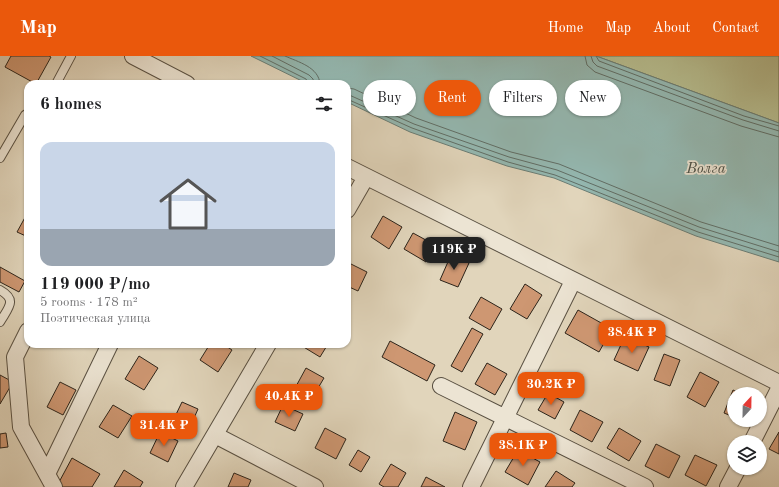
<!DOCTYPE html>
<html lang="en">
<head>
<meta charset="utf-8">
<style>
  :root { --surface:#fff; --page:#f6f6f6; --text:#202124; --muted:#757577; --accent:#ea580c }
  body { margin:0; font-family:"Old Standard TT",serif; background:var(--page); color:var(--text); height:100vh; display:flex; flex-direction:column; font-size:15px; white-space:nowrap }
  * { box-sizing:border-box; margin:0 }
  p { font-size:13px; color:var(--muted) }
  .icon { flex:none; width:22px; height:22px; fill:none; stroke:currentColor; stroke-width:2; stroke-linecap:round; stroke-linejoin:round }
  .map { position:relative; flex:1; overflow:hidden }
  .drawer { position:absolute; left:24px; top:24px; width:327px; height:268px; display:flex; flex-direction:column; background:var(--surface); border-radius:12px; box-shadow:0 1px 3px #0004 }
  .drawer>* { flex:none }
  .top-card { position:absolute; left:363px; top:24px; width:356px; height:36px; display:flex; gap:8px }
  .needle { width:26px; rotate:22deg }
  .tools { position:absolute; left:727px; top:331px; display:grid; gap:8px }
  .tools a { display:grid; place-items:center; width:40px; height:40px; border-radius:50%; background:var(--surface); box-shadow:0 1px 3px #0004; font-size:20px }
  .price { position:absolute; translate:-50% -34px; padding:0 9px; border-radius:8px; background:var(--accent); color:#fff; font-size:13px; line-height:26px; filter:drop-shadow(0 1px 2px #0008) }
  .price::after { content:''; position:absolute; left:50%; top:24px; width:12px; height:9px; margin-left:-6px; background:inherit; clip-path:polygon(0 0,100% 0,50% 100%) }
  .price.active { background:#222; color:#fff }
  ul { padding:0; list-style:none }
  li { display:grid; align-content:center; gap:8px; height:212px; padding:0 16px }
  li span { display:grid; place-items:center; height:124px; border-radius:12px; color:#555 }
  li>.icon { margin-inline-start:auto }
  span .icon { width:72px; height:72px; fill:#fffc; stroke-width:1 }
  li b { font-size:17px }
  h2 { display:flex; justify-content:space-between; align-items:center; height:48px; padding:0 16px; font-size:17px }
  .chip { padding:0 14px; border-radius:18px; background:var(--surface); box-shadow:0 1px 3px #0004; font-size:14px; line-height:36px }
  .chip.active { background:var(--accent); color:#fff }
  header { display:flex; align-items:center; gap:24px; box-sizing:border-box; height:56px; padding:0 20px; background:var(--accent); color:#fff }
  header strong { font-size:19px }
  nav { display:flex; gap:22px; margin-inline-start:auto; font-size:14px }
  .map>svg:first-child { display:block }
  .green { fill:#b6bc8e; stroke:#717054 }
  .water { fill:#94b8b1; stroke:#6a7d75 }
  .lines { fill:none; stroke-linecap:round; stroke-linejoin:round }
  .shore { stroke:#606e66; stroke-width:1 }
  .building { fill:#ce9772; stroke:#2c241a }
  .service-casing { stroke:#595042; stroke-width:10 }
  .minor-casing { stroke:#595042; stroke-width:18 }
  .service { stroke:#ece4d3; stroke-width:8 }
  .minor { stroke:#ece4d3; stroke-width:16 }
  .labels { text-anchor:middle; stroke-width:3.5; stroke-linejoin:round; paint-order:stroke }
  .water-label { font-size:15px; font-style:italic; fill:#4b5047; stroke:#ece4d3 }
</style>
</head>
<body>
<header>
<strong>Map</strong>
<nav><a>Home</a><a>Map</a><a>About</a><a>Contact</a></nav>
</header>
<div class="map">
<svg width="779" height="431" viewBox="0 0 779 431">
  <rect width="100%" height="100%" fill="#e1d5bb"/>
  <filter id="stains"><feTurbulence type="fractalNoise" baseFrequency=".005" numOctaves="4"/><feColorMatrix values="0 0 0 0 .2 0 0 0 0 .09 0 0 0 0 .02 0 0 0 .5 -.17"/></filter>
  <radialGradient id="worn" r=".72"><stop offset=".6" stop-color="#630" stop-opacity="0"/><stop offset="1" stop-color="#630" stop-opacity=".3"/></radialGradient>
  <!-- green -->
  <path class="green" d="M596,0H779V67Z"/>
  <!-- water -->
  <path class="water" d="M251,0H596L779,67V206L696,180L554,122L507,110L410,76L347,46V28H308Z"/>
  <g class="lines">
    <!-- shore -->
    <path class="shore" d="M260,0L306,23L309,28
      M272,0L309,19L313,23L314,28
      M285,0C298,6 319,11 320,28
      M585,0L587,9L595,16L741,70L779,81
      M591,0L593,6L597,10L743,64L779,75
      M596,0L599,5L744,60L779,70
      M347,32L354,33L416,62L511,96L559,108L701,166L779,190
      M347,38L414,68L509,101L557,114L699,171L779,196
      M347,43L412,72L508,106L555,119L698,176L779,201"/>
  </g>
  <!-- building -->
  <path class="building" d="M11,0H49L51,1L36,28L5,11Z
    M28,156V181L17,176Z
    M383,160L402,171L389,193L371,181Z
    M413,177L435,189L426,206L404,193Z
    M451,199L469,207L458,231L440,224Z
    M347,206L367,216L358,235L347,230Z
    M0,211L25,225L19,236L0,226Z
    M525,228L542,239L527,263L510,253Z
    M481,241L502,253L490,274L469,262Z
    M578,254L612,273L599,296L565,277Z
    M472,272L483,278L462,316L451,310Z
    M625,280L649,291L638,315L614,304Z
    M390,285L435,309L427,325L382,301Z
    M210,288H223L232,294L218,316L200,304Z
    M304,288H328L320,301L302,290Z
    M664,298L680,304L670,330L654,324Z
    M139,300L158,312L144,334L125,323Z
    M487,307L507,318L495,339L475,328Z
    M306,312L324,322L311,344L294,334Z
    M700,316L719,326L705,351L687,341Z
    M0,319L13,326L0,348Z
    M60,326L76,334L63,359L47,351Z
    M733,334L743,338H734V361L724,357Z
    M548,337L564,346L555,363L538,354Z
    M182,346L198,353L187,378L170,371Z
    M113,349L132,360L118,382L99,371Z
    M283,349L303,358L295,375L275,366Z
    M580,354L603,366L592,386L570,374Z
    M455,356L477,366L465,394L443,385Z
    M325,372L346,383L336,403L315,392Z
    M619,372L641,385L629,405L607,392Z
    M160,376L178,385L168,406L150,397Z
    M779,376V398L769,393Z
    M6,377L8,391L0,392V378Z
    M656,388L680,400L669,422L645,410Z
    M358,394L370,401L361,416L349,409Z
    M518,394L540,406L528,429L505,416Z
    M695,399L717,409L706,430L685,419Z
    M72,402L100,418L92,431H63L58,428Z
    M391,408L406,417L398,431H384L379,428Z
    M124,414L143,426L140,431H114Z
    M556,415L575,427L572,431H545Z
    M234,417L251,424L248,431H228Z
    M426,421L445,431H421Z"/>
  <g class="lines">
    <!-- service casing -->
    <g class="service-casing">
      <path id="service" d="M56,28L71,0
        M0,102L25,59L28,57
        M0,234C18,244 8,252 0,266"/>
    </g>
    <!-- minor casing -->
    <g class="minor-casing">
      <path id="minor" d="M133,0L187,28
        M347,111L779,327
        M347,154L366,121
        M28,275L15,301L21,371L54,431
        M441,330L645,431
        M215,379L315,431
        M752,386L779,333
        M47,418L110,288
        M184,431L268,288
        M471,431L573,225
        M728,431L738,412"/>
    </g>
    <!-- service -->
    <use href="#service" class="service"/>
    <!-- minor -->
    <use href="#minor" class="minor"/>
  </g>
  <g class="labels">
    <!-- water labels -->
    <g class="water-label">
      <text x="706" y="117">Волга</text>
    </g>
  </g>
  <rect width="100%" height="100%" filter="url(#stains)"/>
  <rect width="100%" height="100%" fill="url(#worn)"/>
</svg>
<div class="tools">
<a><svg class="needle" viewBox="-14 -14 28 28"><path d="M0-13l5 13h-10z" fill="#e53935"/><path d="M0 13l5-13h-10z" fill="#757577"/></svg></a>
<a><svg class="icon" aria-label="layers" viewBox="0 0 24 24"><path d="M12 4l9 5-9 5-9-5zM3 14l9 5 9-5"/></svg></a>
</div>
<b class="price active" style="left:454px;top:215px">119K ₽</b>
<b class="price" style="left:632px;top:298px">38.4K ₽</b>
<b class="price" style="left:551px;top:350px">30.2K ₽</b>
<b class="price" style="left:289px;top:362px">40.4K ₽</b>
<b class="price" style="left:164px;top:391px">31.4K ₽</b>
<b class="price" style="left:523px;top:411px">38.1K ₽</b>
<div class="top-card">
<a class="chip">Buy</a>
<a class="chip active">Rent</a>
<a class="chip">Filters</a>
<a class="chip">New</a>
</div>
<section class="drawer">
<h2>6 homes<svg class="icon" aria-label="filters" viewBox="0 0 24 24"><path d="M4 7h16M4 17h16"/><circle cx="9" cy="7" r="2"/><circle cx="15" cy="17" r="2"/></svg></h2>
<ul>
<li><span style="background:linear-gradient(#c9d6e8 70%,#9aa5b1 0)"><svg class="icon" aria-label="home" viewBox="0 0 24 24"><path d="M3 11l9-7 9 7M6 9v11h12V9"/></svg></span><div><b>119 000 ₽/mo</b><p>5 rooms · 178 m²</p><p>Поэтическая улица</p></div></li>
</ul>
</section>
</div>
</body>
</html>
